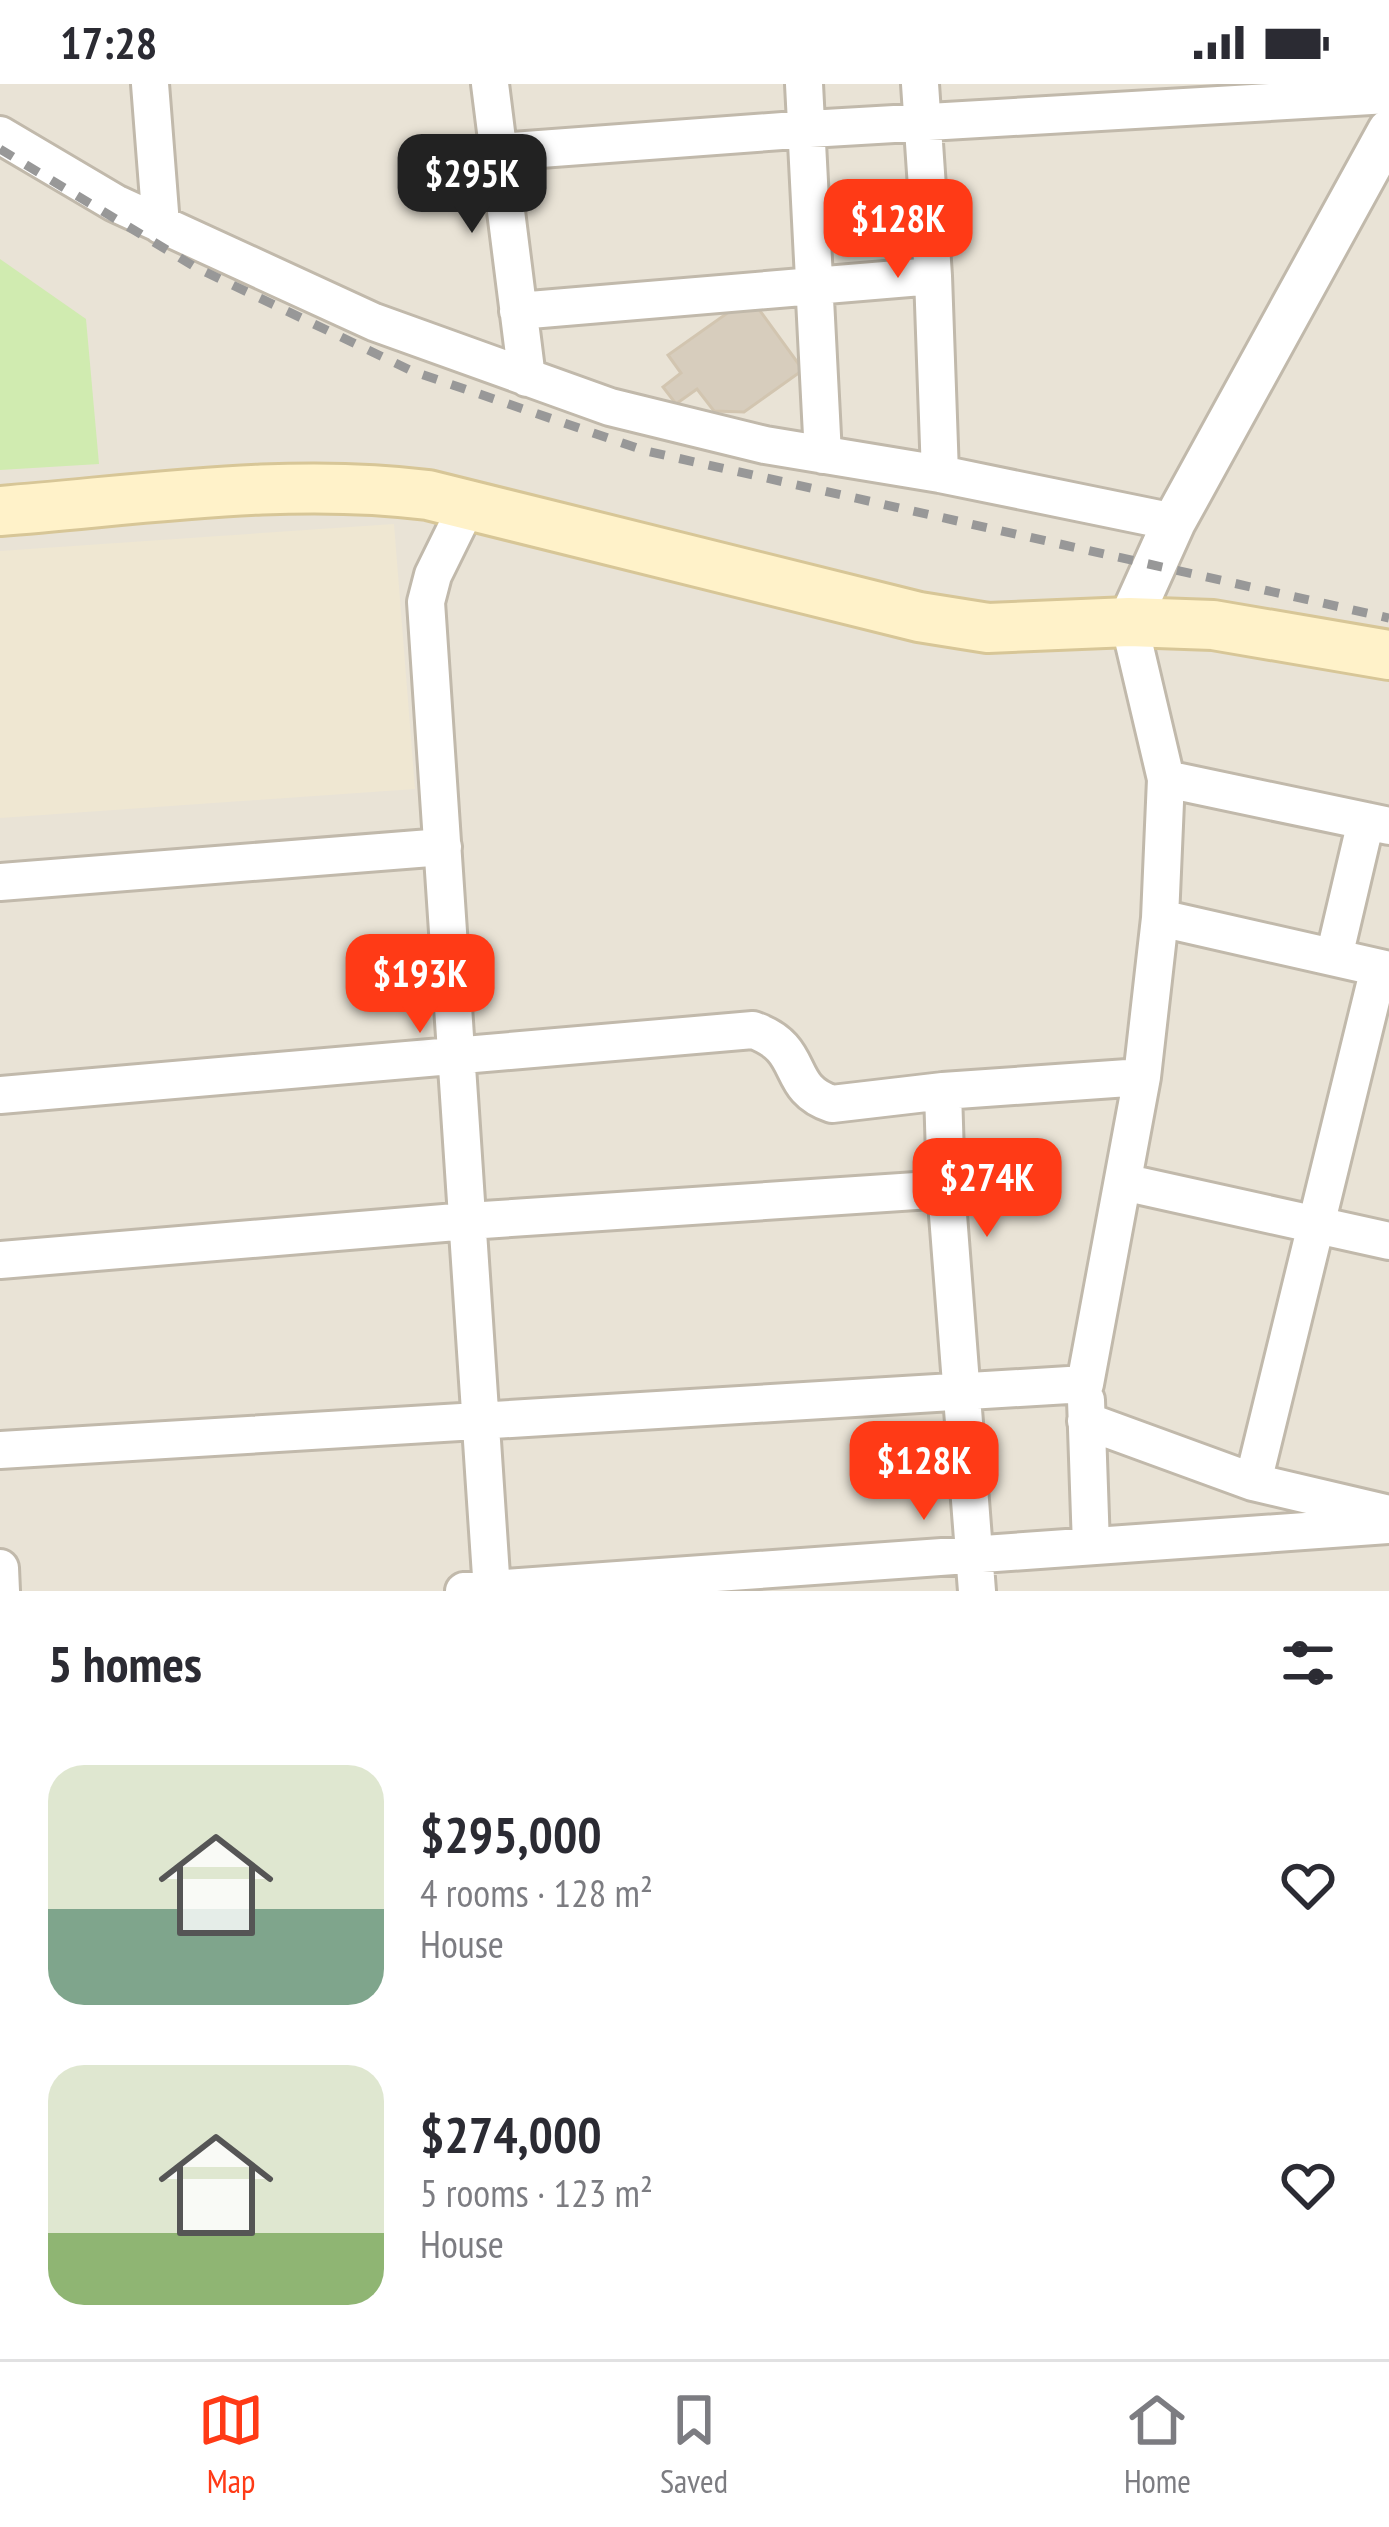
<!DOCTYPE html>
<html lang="en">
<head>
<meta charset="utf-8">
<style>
  :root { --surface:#fff; --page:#f7f7f7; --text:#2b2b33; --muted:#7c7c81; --line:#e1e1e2; --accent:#ff3a16 }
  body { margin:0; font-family:"PT Sans Narrow",sans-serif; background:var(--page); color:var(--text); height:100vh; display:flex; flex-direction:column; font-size:45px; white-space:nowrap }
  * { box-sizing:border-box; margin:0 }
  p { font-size:39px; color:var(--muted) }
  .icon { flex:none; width:66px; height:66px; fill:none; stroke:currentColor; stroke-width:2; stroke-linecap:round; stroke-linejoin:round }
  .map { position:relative; height:1507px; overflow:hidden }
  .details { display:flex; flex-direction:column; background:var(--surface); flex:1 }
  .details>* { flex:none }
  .price { position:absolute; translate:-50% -102px; padding:0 27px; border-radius:24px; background:var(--accent); color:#fff; font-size:39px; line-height:78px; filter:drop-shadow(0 3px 6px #0008) }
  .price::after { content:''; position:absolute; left:50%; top:72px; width:36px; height:27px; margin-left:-18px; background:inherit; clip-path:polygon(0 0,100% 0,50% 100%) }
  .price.active { background:#222; color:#fff }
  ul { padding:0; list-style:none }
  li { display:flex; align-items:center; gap:36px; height:300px; padding:0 48px }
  li span { display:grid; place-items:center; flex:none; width:336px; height:240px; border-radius:36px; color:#555 }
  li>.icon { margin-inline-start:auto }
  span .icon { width:144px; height:144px; fill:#fffc; stroke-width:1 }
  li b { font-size:51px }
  h2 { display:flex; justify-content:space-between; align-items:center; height:144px; padding:0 48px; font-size:51px }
  .status { display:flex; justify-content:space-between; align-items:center; height:84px; padding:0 60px; background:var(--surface); direction:ltr }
  .status svg { height:33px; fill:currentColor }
  .dock { display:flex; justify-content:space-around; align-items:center; height:168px; border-top:3px solid var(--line); background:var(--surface); font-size:33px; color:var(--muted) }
  .dock a { display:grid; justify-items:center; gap:6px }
  .dock .active { color:var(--accent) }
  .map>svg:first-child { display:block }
  .residential { fill:#e9e3d6 }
  .education { fill:#efe7d2 }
  .green { fill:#d0ebb0 }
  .building { fill:#d7cdbd; stroke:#d2c5b0; stroke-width:3 }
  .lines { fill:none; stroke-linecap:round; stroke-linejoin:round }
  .minor-casing { stroke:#c1b9ab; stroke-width:42 }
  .tertiary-casing { stroke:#c1b9ab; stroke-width:48 }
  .secondary-casing { stroke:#d7c697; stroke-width:54 }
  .minor { stroke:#fff; stroke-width:36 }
  .tertiary { stroke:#fff; stroke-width:42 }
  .secondary { stroke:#fff2c9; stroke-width:48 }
  .rail { stroke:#989898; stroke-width:9; stroke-dasharray:15 15; stroke-linecap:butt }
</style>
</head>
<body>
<div class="status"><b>17:28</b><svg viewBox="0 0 49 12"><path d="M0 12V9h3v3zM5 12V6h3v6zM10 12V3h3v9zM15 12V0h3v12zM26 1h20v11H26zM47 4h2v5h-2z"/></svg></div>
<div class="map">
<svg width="1389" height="1507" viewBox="0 0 1389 1507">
  <rect width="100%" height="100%" fill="#f5f1e9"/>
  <!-- residential -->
  <path class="residential" d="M0,0H1389V1507H0Z"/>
  <!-- education -->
  <path class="education" d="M394,440L415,705L0,734V467Z"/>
  <!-- green -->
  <path class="green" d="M0,175L86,235L99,380L0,386Z"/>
  <!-- building -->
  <path class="building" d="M750,213L803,286L744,328L714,327L697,305L676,320L663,303L681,289L668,271Z"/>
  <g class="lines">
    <!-- minor casing -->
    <g class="minor-casing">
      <path id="minor" d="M150,0L161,141
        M490,0L527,294
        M804,0L823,371
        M920,0L933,192L940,390
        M0,51L115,119L374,238L610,323L765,361L940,390L1174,438
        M499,68L809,45L1389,11
        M518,227L933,192
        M468,420L433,491L426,518L492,1507
        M1166,695L1389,742
        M0,798L443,763
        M1160,834L1389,886
        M1334,873L1366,737
        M943,1007L946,1105L977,1507
        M0,1011L753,946C808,965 783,1004 832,1020L943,1007L1142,993
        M1123,1098L1389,1157
        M0,1176L468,1137L946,1105
        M1086,1316L1091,1462
        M1086,1337L1253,1398L1385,1429
        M0,1366L1085,1300L1142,993L1160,834L1166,695L1129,538
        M1253,1398L1379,884
        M0,1484L1,1507
        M464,1507L1389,1441"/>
    </g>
    <!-- tertiary casing -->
    <g class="tertiary-casing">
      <path id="tertiary" d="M1129,538L1174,438L1389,47"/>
    </g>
    <!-- secondary casing -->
    <g class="secondary-casing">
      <path id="secondary" d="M0,427C141,416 287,393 428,411L919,533L988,544L1129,538L1213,541L1389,571"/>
    </g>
    <!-- minor -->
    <use href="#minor" class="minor"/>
    <!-- tertiary -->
    <use href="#tertiary" class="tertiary"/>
    <!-- secondary -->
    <use href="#secondary" class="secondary"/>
    <!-- rail -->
    <path class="rail" d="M0,65L195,183L412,287L646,367L1389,534"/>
  </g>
</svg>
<b class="price active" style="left:472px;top:152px">$295K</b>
<b class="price" style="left:898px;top:197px">$128K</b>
<b class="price" style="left:420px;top:952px">$193K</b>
<b class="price" style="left:987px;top:1156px">$274K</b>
<b class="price" style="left:924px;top:1439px">$128K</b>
</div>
<section class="details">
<h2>5 homes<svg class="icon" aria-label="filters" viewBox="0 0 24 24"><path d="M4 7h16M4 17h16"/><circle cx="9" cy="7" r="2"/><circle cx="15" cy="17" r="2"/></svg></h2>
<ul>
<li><span style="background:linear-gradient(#dfe7d0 60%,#7fa58c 0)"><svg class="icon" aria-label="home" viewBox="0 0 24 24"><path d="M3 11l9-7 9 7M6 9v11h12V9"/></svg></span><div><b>$295,000</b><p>4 rooms · 128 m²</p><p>House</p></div><svg class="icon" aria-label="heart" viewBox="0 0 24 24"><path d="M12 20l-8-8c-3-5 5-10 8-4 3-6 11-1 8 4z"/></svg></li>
<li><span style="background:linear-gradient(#dfe7d0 70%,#8fb573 0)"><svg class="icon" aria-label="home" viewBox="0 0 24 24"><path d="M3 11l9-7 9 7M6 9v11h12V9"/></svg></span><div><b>$274,000</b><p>5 rooms · 123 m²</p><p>House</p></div><svg class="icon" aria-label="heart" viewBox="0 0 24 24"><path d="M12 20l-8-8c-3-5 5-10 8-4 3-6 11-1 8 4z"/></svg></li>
</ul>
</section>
<nav class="dock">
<a class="active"><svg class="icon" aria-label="map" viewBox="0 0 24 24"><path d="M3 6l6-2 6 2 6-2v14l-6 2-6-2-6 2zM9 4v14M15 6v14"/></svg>Map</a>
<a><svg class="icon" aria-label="saved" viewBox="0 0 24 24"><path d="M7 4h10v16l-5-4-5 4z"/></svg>Saved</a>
<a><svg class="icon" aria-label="home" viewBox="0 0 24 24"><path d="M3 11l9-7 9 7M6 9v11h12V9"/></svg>Home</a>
</nav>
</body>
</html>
